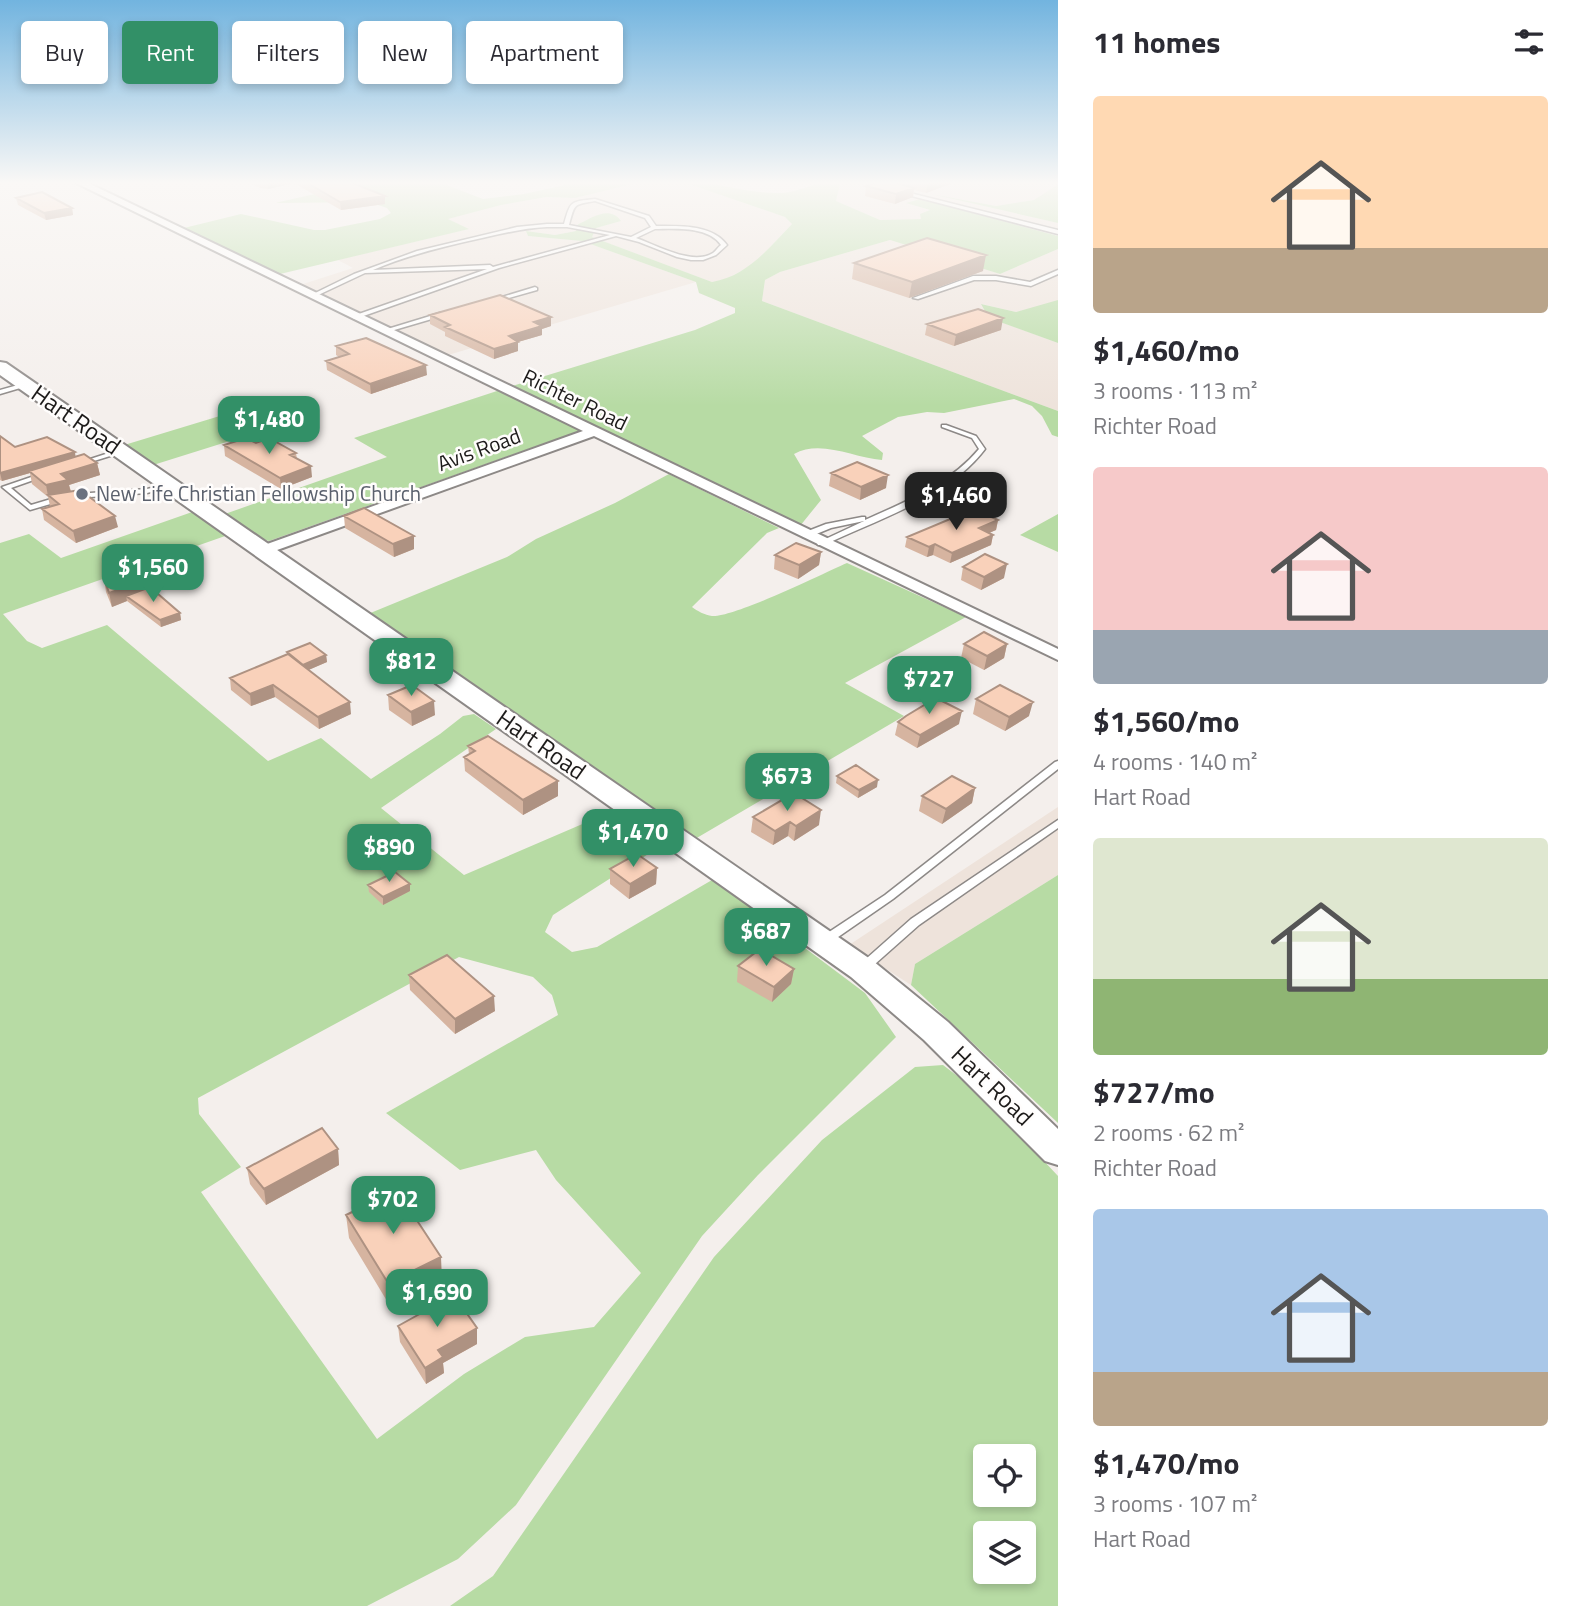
<!DOCTYPE html>
<html lang="en">
<head>
<meta charset="utf-8">
<style>
  :root { --surface:#fff; --page:#f7f7f7; --text:#2b2b33; --muted:#7c7c81; --accent:#329067 }
  body { margin:0; font-family:"Titillium Web",sans-serif; background:var(--page); color:var(--text); height:100vh; display:flex; flex-direction:column; font-size:26px; white-space:nowrap }
  * { box-sizing:border-box; margin:0 }
  p { font-size:23px; color:var(--muted) }
  .icon { flex:none; width:38px; height:38px; fill:none; stroke:currentColor; stroke-width:2; stroke-linecap:round; stroke-linejoin:round }
  .map { position:relative; flex:1; overflow:hidden }
  .details { display:flex; flex-direction:column; background:var(--surface); width:525px }
  .details>* { flex:none }
  .hud { position:absolute; left:21px; top:21px; width:665px; height:63px; display:flex; gap:14px }
  .tools { position:absolute; left:973px; top:1444px; display:grid; gap:14px }
  .tools a { display:grid; place-items:center; width:63px; height:63px; border-radius:7px; background:var(--surface); box-shadow:0 4px 10px #0003; font-size:35px }
  .price { position:absolute; translate:-50% -60px; padding:0 16px; border-radius:14px; background:var(--accent); color:#fff; font-size:23px; line-height:46px; filter:drop-shadow(0 2px 4px #0008) }
  .price::after { content:''; position:absolute; left:50%; top:42px; width:21px; height:16px; margin-left:-10px; background:inherit; clip-path:polygon(0 0,100% 0,50% 100%) }
  .price.current { background:#222; color:#fff }
  ul { padding:0; list-style:none }
  li { display:grid; align-content:center; gap:14px; height:371px; padding:0 35px }
  li span { display:grid; place-items:center; height:217px; border-radius:7px; color:#555 }
  li>.icon { margin-inline-start:auto }
  span .icon { width:126px; height:126px; fill:#fffc; stroke-width:1 }
  li b { font-size:30px }
  h2 { display:flex; justify-content:space-between; align-items:center; height:84px; padding:0 35px; font-size:30px }
  .tag { padding:0 24px; border-radius:7px; background:var(--surface); box-shadow:0 4px 10px #0003; font-size:24px; line-height:63px }
  .tag.current { background:var(--accent); color:#fff }
  main { display:flex; flex:1; min-height:0 }
  .map>svg:first-child { display:block }
  .built { fill:#eee3db }
  .green { fill:#b7dba4; fill-rule:evenodd }
  .lines { fill:none; stroke-linecap:round; stroke-linejoin:round }
  .lane-casing { stroke:#8d8987; stroke-width:3 }
  .street-casing { stroke:#8d8987; stroke-width:4 }
  .secondary-casing { stroke:#8d8987; stroke-width:4 }
  .lane { fill:#fff; fill-rule:evenodd }
  .street { fill:#fff; fill-rule:evenodd }
  .secondary { fill:#fff; fill-rule:evenodd }
  .wall { fill:#d6b4a0 }
  .shaded-wall { fill:#ae9282 }
  .building { fill:#f9d1ba; stroke:#ae9282; stroke-width:2 }
  .worship-dot { fill:#6b7280; stroke:#fffdfc; stroke-width:2.5 }
  .labels { text-anchor:middle; stroke-width:5; stroke-linejoin:round; paint-order:stroke }
  .far-street-label { font-size:21px; fill:#1d1b1a; stroke:#fffdfc }
  .far-worship-label { font-size:21px; fill:#5b616d; stroke:#fffdfc; text-anchor:start }
  .street-label { font-size:24px; fill:#1d1b1a; stroke:#fffdfc }
</style>
</head>
<body>
<main>
<div class="map">
<svg width="1058" height="1606" viewBox="0 0 1058 1606">
  <rect width="100%" height="100%" fill="#f4efec"/>
  <!-- built -->
  <path class="built" d="M645,181H680L785,217L792,224L754,264L724,280L712,282L591,237L596,228L621,221L577,224L576,231L555,235L526,231L528,236L582,241L696,282L448,355L300,285L353,268L338,260L468,229L447,219L501,205L546,197L575,198Z
    M846,181H1054L1058,185L1034,200L996,206L940,196L1058,223V236L920,199L907,203L931,211L922,219L880,220L836,201L840,184Z
    M890,240L1000,274L1058,249V300L1053,303L1016,312L982,304L990,318L1058,343V411L762,301L765,280L780,272Z
    M1058,807V875L915,964L911,985L849,945Z"/>
  <!-- green -->
  <path class="green" d="M372,181H436L483,199L524,194L583,181H645L575,198L546,197L501,205L448,219L469,229L280,274L184,228L241,214L314,230H325L380,219L391,213L387,208L369,202L275,203Z
    M680,181C717,181 744,194 782,193C802,192 820,178 840,184L836,201L880,220L921,219L920,214L930,210L906,203L920,199L1058,236V249L1000,274L890,240L780,272L765,280L762,301L1058,411V437L1052,435L1042,416L1032,406L1014,399L944,413L927,412L898,417L862,436L883,453L882,460C854,458 821,439 794,454L821,500L800,526L509,387L695,330L735,313V308L699,293L696,282L582,241L528,236L526,231L555,235L576,231L577,225C592,218 609,205 621,221L596,228L592,237L712,282C747,276 768,249 792,224L785,217Z
    M1054,181H1058V223L931,194L996,206L1034,200L1057,185Z
    M1058,300V343L989,318L981,304L1016,312Z
    M500,390L582,430L269,541L254,536L222,515L387,457L354,438Z
    M282,397L312,415L150,466L121,446Z
    M669,474L779,528L767,533L692,607C697,611 705,615 712,616C733,618 822,574 847,563L966,617L845,683L904,716L695,839L368,614L507,557L536,539L615,503Z
    M195,511L228,535L3,614L27,641L42,648L107,625L268,761L321,738L371,779L440,734L463,716L474,714L496,729L381,808L464,875L615,810L664,844L553,915L545,932L572,952L597,947L712,880L728,887L741,900L865,993L896,1037L758,1175L702,1236L516,1505L458,1559L367,1606H0V543L29,534L61,558ZM459,957L533,977L552,995L558,1015L386,1113L460,1170L536,1150L556,1180L641,1273L594,1327L525,1337L464,1374L377,1439L201,1192L241,1167L199,1114L198,1098Z
    M1058,514V552L1020,535Z
    M1058,875V1123L911,985L915,964Z
    M943,1065L981,1094L1058,1176V1606H450L493,1576L714,1257L822,1140L915,1067ZM985,1456H1024V1494H985ZM985,1533H1024V1572H985Z"/>
  <g class="lines">
    <!-- lane casing -->
    <g class="lane-casing">
      <path id="lane" d="M862,181H870L886,187L884,188Z
        M902,191L1058,230V234L900,193Z
        M595,199L649,216L656,226C679,226 712,224 727,245L716,255L703,260H691L677,257L639,242L616,236L499,268L355,319L353,318V316L487,269L365,273L314,297L309,296L354,274L417,251L517,227L547,224H564C571,200 570,202 595,199ZM595,201L645,218L651,227L631,237L569,225C575,203 573,205 595,201ZM547,227H567L610,235L493,267L490,265L373,270C408,255 445,246 482,238C504,233 525,228 547,227ZM655,229C675,229 708,226 721,245C718,247 716,251 713,253C692,266 657,245 636,238Z
        M1058,270V274L1031,286L996,280H974L918,299L913,298L973,276H996L1030,282Z
        M535,287L537,288V290L495,302L492,300Z
        M440,313L443,315L442,316L384,333L381,331Z
        M25,383L27,384V386L0,394V390Z
        M942,425H946L976,436L985,449C948,498 878,519 824,545H818L817,543L864,521L831,528L809,537H803V533L826,524L862,517H865V520C905,502 950,484 979,449L972,438L942,427Z
        M121,449L124,451L123,452L81,465L78,463Z
        M43,473L46,475L45,476L11,488L31,505L61,496H64V500L30,510L2,487Z
        M169,484L171,485V487L147,493L76,498L72,496L76,494L147,489Z
        M1058,761V769L893,899L828,944H820L819,941L820,938L885,895L1055,762Z
        M1058,820V828L919,925L866,972H858L857,969L858,966L911,919Z"/>
    </g>
    <!-- street casing -->
    <g class="street-casing">
      <path id="street" d="M72,181H84L1058,649V660L594,436L266,554H256L253,551L256,548L583,431Z"/>
    </g>
    <!-- secondary casing -->
    <g class="secondary-casing">
      <path id="secondary" d="M0,362L6,363L873,961L948,1022L1058,1129V1165L1045,1161L924,1040L851,977L0,375Z"/>
    </g>
    <!-- lane -->
    <use href="#lane" class="lane"/>
    <!-- street -->
    <use href="#street" class="street"/>
    <!-- secondary -->
    <use href="#secondary" class="secondary"/>
  </g>
  <!-- wall -->
  <path class="wall" d="M246,181H348L385,196V204L341,210L294,183L268,189L260,188Z
    M897,181H958L926,193L914,190L913,197L895,204L865,196L866,186L897,183Z
    M16,198L72,208L73,215L46,220L18,205Z
    M854,263L983,271L909,298L852,279Z
    M430,315L551,317V326L542,329V335L518,342V351L494,359L445,336V332L430,324Z
    M927,324L1001,330L954,346L925,335Z
    M336,346L427,375L371,394L327,370L326,361L339,357L336,355Z
    M0,436L15,447L75,457L97,463L100,475L69,485L71,491L118,527L76,543L44,520L42,509L50,506L48,497L32,484L30,473L2,481L0,480Z
    M256,443L296,453L297,459L312,477L281,489L225,456L224,445Z
    M831,473L886,488L860,500L829,486Z
    M344,516L414,536V549L394,557L345,528Z
    M998,520L996,530L989,533L993,535L991,545L950,563L933,555L927,557L905,547L907,537Z
    M821,552L819,565L798,579L774,569L775,555Z
    M963,567L1004,578L981,590L961,580Z
    M166,573L168,587L155,591L180,613L181,620L161,627L127,601L112,607L106,592L104,578Z
    M964,644H1007L1004,658L984,670L961,658Z
    M287,652L326,655L327,662L308,670L351,714L319,729L275,697L251,706L231,690L230,678L287,655Z
    M388,695L435,715L412,726L389,710Z
    M976,699L1029,716L1005,731L973,714Z
    M898,722L959,724L917,748L895,735Z
    M468,746L558,796L523,815L465,771L464,757L469,754Z
    M837,776L877,787L858,798L836,783Z
    M975,788L972,803L942,824L919,811L922,796Z
    M753,817L819,825L794,841L788,836L773,845L751,832Z
    M657,868L656,884L629,899L610,884V869Z
    M368,885L410,891L383,905L369,892Z
    M738,966L794,969L791,984L772,1002L737,982Z
    M409,975L495,1011L455,1034L410,990Z
    M338,1149L339,1165L266,1205L250,1184L247,1168Z
    M346,1215L442,1280L390,1306L349,1238Z
    M398,1326L477,1328V1344L443,1363L444,1373L426,1384L400,1342Z"/>
  <!-- shaded-wall -->
  <path class="shaded-wall" d="M294,181V183L268,189L267,182Z
    M928,181H958L926,193Z
    M914,188L913,197L895,204L896,194Z
    M385,196V204L341,210L340,202Z
    M72,208L73,215L46,220L44,213Z
    M986,255L983,271L909,298L912,282Z
    M551,317V326L542,329V335L518,342V351L494,359V349L509,336L534,322Z
    M1003,318L1001,330L954,346L956,335Z
    M426,365L427,375L371,394L370,384Z
    M75,452L76,461L29,471L30,473L2,481L0,473Z
    M97,463L100,475L69,485L71,493L48,496L46,485L61,474Z
    M311,466L312,477L281,489L280,478Z
    M888,475L886,488L860,500L861,487Z
    M115,516L118,527L76,543L73,531Z
    M998,520L996,530L977,538L979,528Z
    M993,535L991,545L950,563L952,553Z
    M414,536V549L394,557L393,544Z
    M935,544L933,555L927,557L929,547Z
    M821,552L819,565L798,579L799,565Z
    M1007,564L1004,578L981,590L984,577Z
    M166,573L168,587L132,600L126,596L127,601L112,607L109,593Z
    M180,613L181,620L161,627L160,620Z
    M1007,644L1004,658L984,670L987,656Z
    M326,655L327,662L304,672L303,665Z
    M273,685L275,697L251,706L250,694Z
    M434,701L435,715L412,726L411,712Z
    M350,702L351,714L319,729L318,717Z
    M1033,702L1029,716L1005,731L1009,717Z
    M962,711L959,724L917,748L920,735Z
    M878,780L877,787L858,798L859,790Z
    M558,781V796L523,815V800Z
    M975,788L972,803L942,824L946,809Z
    M821,810L819,825L794,841L796,826Z
    M790,822L788,836L773,845L775,831Z
    M657,868L656,884L629,899L630,884Z
    M410,884V891L383,905V897Z
    M794,969L791,984L772,1002L774,987Z
    M494,996L495,1011L455,1034V1019Z
    M338,1149L339,1165L266,1205L264,1189Z
    M441,1257L442,1280L390,1306L388,1283Z
    M477,1328V1344L443,1363L444,1373L426,1384L425,1368L438,1350Z"/>
  <!-- building -->
  <path class="building" d="M304,181H348L385,196L340,202Z
    M880,181H890L914,188L896,194L866,186Z
    M42,192L72,208L44,213L16,198Z
    M927,238L986,255L912,282L854,263Z
    M500,295L551,317L534,322L542,326L509,336L518,342L494,349L445,327L450,325L430,315Z
    M978,309L1003,318L956,335L927,324Z
    M366,338L426,365L370,384L326,361L349,354L336,346Z
    M0,436L15,447L47,437L75,452L0,473Z
    M246,438L256,443L269,438L296,453L290,455L311,466L280,478L224,445Z
    M84,454L97,463L61,474L68,480L46,485L29,471Z
    M857,462L888,475L861,487L831,473Z
    M80,490L115,516L73,531L42,509L59,504L48,495Z
    M364,508L414,536L393,544L344,516Z
    M974,509L998,520L979,528L993,535L952,553L935,544L929,547L907,537Z
    M796,543L821,552L799,565L775,555Z
    M985,554L1007,564L984,577L963,567Z
    M149,561L166,573L109,593L104,578Z
    M150,587L180,613L160,620L126,596Z
    M984,632L1007,644L987,656L964,644Z
    M310,643L326,655L303,665L287,652Z
    M288,654L350,702L318,717L273,685L250,694L230,678Z
    M412,685L434,701L411,712L388,695Z
    M1000,685L1033,702L1009,717L976,699Z
    M936,698L962,711L920,735L898,722L906,716Z
    M488,736L558,781L523,800L464,757L475,751L468,746Z
    M856,765L878,780L859,790L837,776Z
    M952,776L975,788L946,809L922,796Z
    M794,793L821,810L796,826L790,822L775,831L753,817Z
    M637,854L657,868L630,884L610,869Z
    M395,872L410,884L383,897L368,885Z
    M760,949L794,969L774,987L738,966Z
    M447,955L494,996L455,1019L409,975Z
    M322,1128L338,1149L264,1189L247,1168Z
    M397,1190L441,1257L388,1283L346,1215Z
    M454,1295L477,1328L438,1350L443,1357L425,1368L398,1326Z"/>
  <!-- sky -->
  <linearGradient id="sky" x2="0" y2="1"><stop stop-color="#72b4df"/><stop offset="0.45" stop-color="#faf8f6"/><stop offset="1" stop-color="#faf8f6" stop-opacity="0"/></linearGradient>
  <rect width="1058" height="406" fill="url(#sky)"/>
  <!-- markers -->
  <circle class="worship-dot" cx="82" cy="494" r="7"/>
  <g class="labels">
    <!-- far-street labels -->
    <g class="far-street-label">
      <text transform="translate(575 400) rotate(26)" y="7">Richter Road</text>
      <text transform="translate(479 450) rotate(-20)" y="7">Avis Road</text>
    </g>
    <!-- far-worship labels -->
    <g class="far-worship-label">
      <text x="96" y="501">New Life Christian Fellowship Church</text>
    </g>
    <!-- street labels -->
    <g class="street-label">
      <text transform="translate(76 420) rotate(35)" y="8">Hart Road</text>
      <text transform="translate(541 745) rotate(35)" y="8">Hart Road</text>
      <text transform="translate(992 1086) rotate(44)" y="8">Hart Road</text>
    </g>
  </g>
</svg>
<div class="tools">
<a><svg class="icon" aria-label="locate" viewBox="0 0 24 24"><circle cx="12" cy="12" r="6"/><path d="M12 2v4M12 18v4M2 12h4M18 12h4"/></svg></a>
<a><svg class="icon" aria-label="layers" viewBox="0 0 24 24"><path d="M12 4l9 5-9 5-9-5zM3 14l9 5 9-5"/></svg></a>
</div>
<b class="price" style="left:269px;top:456px">$1,480</b>
<b class="price current" style="left:956px;top:532px">$1,460</b>
<b class="price" style="left:153px;top:604px">$1,560</b>
<b class="price" style="left:411px;top:698px">$812</b>
<b class="price" style="left:929px;top:716px">$727</b>
<b class="price" style="left:787px;top:813px">$673</b>
<b class="price" style="left:633px;top:869px">$1,470</b>
<b class="price" style="left:389px;top:884px">$890</b>
<b class="price" style="left:766px;top:968px">$687</b>
<b class="price" style="left:393px;top:1236px">$702</b>
<b class="price" style="left:437px;top:1329px">$1,690</b>
<div class="hud">
<a class="tag">Buy</a>
<a class="tag current">Rent</a>
<a class="tag">Filters</a>
<a class="tag">New</a>
<a class="tag">Apartment</a>
</div>
</div>
<section class="details">
<h2>11 homes<svg class="icon" aria-label="filters" viewBox="0 0 24 24"><path d="M4 7h16M4 17h16"/><circle cx="9" cy="7" r="2"/><circle cx="15" cy="17" r="2"/></svg></h2>
<ul>
<li><span style="background:linear-gradient(#ffd9b3 70%,#b9a48a 0)"><svg class="icon" aria-label="home" viewBox="0 0 24 24"><path d="M3 11l9-7 9 7M6 9v11h12V9"/></svg></span><div><b>$1,460/mo</b><p>3 rooms · 113 m²</p><p>Richter Road</p></div></li>
<li><span style="background:linear-gradient(#f6c9c9 75%,#9aa5b1 0)"><svg class="icon" aria-label="home" viewBox="0 0 24 24"><path d="M3 11l9-7 9 7M6 9v11h12V9"/></svg></span><div><b>$1,560/mo</b><p>4 rooms · 140 m²</p><p>Hart Road</p></div></li>
<li><span style="background:linear-gradient(#dfe7d0 65%,#8fb573 0)"><svg class="icon" aria-label="home" viewBox="0 0 24 24"><path d="M3 11l9-7 9 7M6 9v11h12V9"/></svg></span><div><b>$727/mo</b><p>2 rooms · 62 m²</p><p>Richter Road</p></div></li>
<li><span style="background:linear-gradient(#a9c7e8 75%,#b9a48a 0)"><svg class="icon" aria-label="home" viewBox="0 0 24 24"><path d="M3 11l9-7 9 7M6 9v11h12V9"/></svg></span><div><b>$1,470/mo</b><p>3 rooms · 107 m²</p><p>Hart Road</p></div></li>
</ul>
</section>
</main>
</body>
</html>
